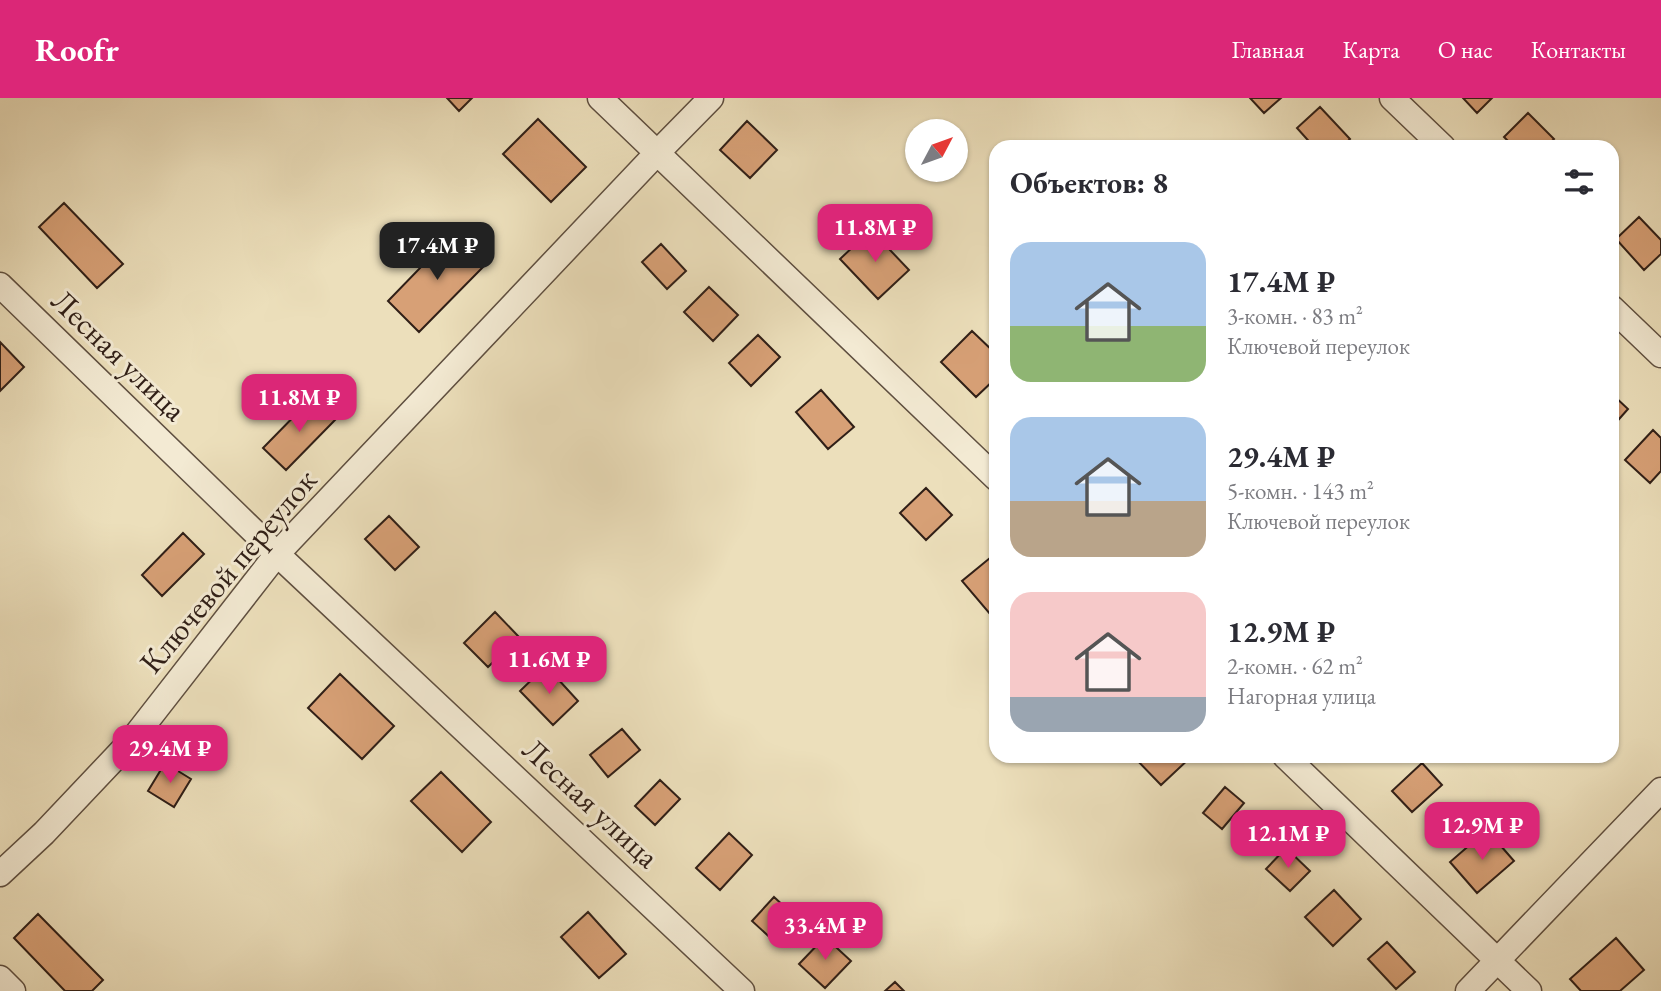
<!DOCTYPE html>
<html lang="ru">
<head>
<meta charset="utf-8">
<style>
  :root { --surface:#fff; --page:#f2f2f3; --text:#2b2b33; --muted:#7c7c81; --accent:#db2777 }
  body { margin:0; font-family:"EB Garamond",serif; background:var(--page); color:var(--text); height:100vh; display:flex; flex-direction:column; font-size:26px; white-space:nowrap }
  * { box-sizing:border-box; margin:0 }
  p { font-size:23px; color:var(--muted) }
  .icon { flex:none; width:38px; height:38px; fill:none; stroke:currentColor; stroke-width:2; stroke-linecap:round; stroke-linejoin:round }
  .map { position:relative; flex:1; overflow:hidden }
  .panel { position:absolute; left:989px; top:42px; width:630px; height:623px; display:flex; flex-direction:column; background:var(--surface); border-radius:21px; box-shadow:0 2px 5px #0004 }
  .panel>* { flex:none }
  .needle { width:46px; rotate:49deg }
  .tools { position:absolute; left:905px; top:21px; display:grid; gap:14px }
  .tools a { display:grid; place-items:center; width:63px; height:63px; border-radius:50%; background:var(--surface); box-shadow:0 2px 5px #0004; font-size:35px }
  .price { position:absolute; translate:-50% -60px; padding:0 16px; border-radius:14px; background:var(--accent); color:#fff; font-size:23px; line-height:46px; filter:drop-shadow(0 2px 4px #0008) }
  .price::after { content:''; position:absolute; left:50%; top:42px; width:21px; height:16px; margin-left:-10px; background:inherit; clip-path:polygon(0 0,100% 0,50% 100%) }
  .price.selected { background:#222; color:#fff }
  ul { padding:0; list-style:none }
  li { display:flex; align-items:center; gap:21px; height:175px; padding:0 21px }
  li span { display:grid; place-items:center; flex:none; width:196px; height:140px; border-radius:21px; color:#555 }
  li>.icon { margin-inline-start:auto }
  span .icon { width:84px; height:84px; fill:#fffc; stroke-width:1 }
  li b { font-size:30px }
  h2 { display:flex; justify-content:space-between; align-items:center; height:84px; padding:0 21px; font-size:30px }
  header { display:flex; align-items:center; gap:42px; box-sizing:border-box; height:98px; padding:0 35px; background:var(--accent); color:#fff }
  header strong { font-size:33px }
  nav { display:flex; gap:38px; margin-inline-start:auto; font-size:24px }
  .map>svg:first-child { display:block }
  .building { fill:#d7a076; stroke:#301f17; stroke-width:2 }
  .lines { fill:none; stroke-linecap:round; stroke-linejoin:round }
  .minor-casing { stroke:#5f4f40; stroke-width:27 }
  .minor { stroke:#f3ead3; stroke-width:24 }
  .labels { text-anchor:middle; stroke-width:6; stroke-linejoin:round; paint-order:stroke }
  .street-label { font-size:32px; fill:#301f17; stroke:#f3ead3 }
</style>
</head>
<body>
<header>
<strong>Roofr</strong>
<nav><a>Главная</a><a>Карта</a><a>О нас</a><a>Контакты</a></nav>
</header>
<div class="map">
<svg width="1661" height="893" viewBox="0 0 1661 893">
  <rect width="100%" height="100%" fill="#ecdfbb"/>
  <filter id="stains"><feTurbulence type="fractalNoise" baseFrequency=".00286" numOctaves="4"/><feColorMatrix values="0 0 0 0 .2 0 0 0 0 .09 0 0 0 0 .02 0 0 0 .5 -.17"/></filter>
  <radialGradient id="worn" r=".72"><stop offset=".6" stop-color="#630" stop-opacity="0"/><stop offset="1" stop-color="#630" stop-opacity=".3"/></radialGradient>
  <!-- building -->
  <path class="building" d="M447,0H472L459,13Z
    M1250,0H1281L1264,15Z
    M1463,0H1492L1477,15Z
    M1320,9L1350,41L1342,49H1314L1297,30Z
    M1528,15L1554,41L1546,49H1514L1504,39Z
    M538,21L586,69L551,104L503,56Z
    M747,23L777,52L750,80L720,52Z
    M64,105L123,166L97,190L39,129Z
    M1639,119L1661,142V156L1644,172L1616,141Z
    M871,132L909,172L878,201L840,161Z
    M454,135L486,166L419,234L388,203Z
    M661,146L686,173L667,191L642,164Z
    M709,189L738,217L713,243L684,214Z
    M972,233L996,256V280L976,299L941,264Z
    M758,237L780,259L751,288L729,265Z
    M0,244L24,269L0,293Z
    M821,292L854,329L828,351L796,314Z
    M1612,296L1628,311L1612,329Z
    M313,299L336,321L286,372L263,350Z
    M1653,332L1661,340V373L1650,385L1625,362Z
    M926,390L952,417L926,442L900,415Z
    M389,418L419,449L395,472L365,441Z
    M183,435L204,456L162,498L142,477Z
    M996,455V523L962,483Z
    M495,514L519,539L488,569L464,545Z
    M546,568L578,603L553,627L520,593Z
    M340,576L394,628L362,661L308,610Z
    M622,631L640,652L608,679L590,657Z
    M1133,658H1192L1161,687Z
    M165,665L191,681L174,709L148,693Z
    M1422,665L1442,687L1412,714L1392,693Z
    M441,674L491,724L462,754L411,703Z
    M660,682L680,701L655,727L635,708Z
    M1225,689L1244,705L1222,731L1203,715Z
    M1487,732L1514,763L1477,795L1450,764Z
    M729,735L752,757L720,792L696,770Z
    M1286,750L1310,773L1290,793L1266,771Z
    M1334,792L1361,821L1333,848L1305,819Z
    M774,799L798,821L776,845L752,823Z
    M588,814L626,856L599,880L561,839Z
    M38,816L103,882L92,893H65L14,840Z
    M825,839L851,863L825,890L799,866Z
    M1616,840L1644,872L1620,893H1581L1570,881Z
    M1387,844L1415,874L1396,891L1368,861Z
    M895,884L904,893H885Z"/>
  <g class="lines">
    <!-- minor casing -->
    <g class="minor-casing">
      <path id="minor" d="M600,0L996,380
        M1392,0L1443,49
        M0,187L277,456L742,893
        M1612,210L1661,257
        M1285,658L1529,893
        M0,776L44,735L132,642L277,456L657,55L711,0
        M0,880L13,893
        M1468,893L1661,692"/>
    </g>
    <!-- minor -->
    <use href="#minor" class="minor"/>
  </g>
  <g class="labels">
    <!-- street labels -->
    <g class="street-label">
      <text transform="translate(119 257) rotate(44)" y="11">Лесная улица</text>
      <text transform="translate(228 473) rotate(-50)" y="11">Ключевой переулок</text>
      <text transform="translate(591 705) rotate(43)" y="11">Лесная улица</text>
    </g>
  </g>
  <rect width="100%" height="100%" filter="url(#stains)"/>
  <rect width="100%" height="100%" fill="url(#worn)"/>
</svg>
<div class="tools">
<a><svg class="needle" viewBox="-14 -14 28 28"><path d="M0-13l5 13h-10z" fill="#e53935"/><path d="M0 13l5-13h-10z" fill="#7c7c81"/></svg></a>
</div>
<b class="price" style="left:875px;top:166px">11.8M ₽</b>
<b class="price selected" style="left:437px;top:184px">17.4M ₽</b>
<b class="price" style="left:299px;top:336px">11.8M ₽</b>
<b class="price" style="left:549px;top:598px">11.6M ₽</b>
<b class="price" style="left:170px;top:687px">29.4M ₽</b>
<b class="price" style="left:1482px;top:764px">12.9M ₽</b>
<b class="price" style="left:1288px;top:772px">12.1M ₽</b>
<b class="price" style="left:825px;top:864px">33.4M ₽</b>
<section class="panel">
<h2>Объектов: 8<svg class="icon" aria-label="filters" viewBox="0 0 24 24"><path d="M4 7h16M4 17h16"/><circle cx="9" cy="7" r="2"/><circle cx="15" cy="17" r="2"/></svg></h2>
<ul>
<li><span style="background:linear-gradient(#a9c7e8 60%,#8fb573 0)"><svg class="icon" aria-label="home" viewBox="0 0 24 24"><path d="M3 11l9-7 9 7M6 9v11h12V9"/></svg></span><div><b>17.4M ₽</b><p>3-комн. · 83 m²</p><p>Ключевой переулок</p></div></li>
<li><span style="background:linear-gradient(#a9c7e8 60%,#b9a48a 0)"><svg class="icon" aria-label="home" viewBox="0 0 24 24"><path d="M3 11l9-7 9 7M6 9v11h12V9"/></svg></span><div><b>29.4M ₽</b><p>5-комн. · 143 m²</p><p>Ключевой переулок</p></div></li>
<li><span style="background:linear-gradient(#f6c9c9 75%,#9aa5b1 0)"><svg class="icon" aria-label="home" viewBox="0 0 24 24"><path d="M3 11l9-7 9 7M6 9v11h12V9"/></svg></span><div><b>12.9M ₽</b><p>2-комн. · 62 m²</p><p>Нагорная улица</p></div></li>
</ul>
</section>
</div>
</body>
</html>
